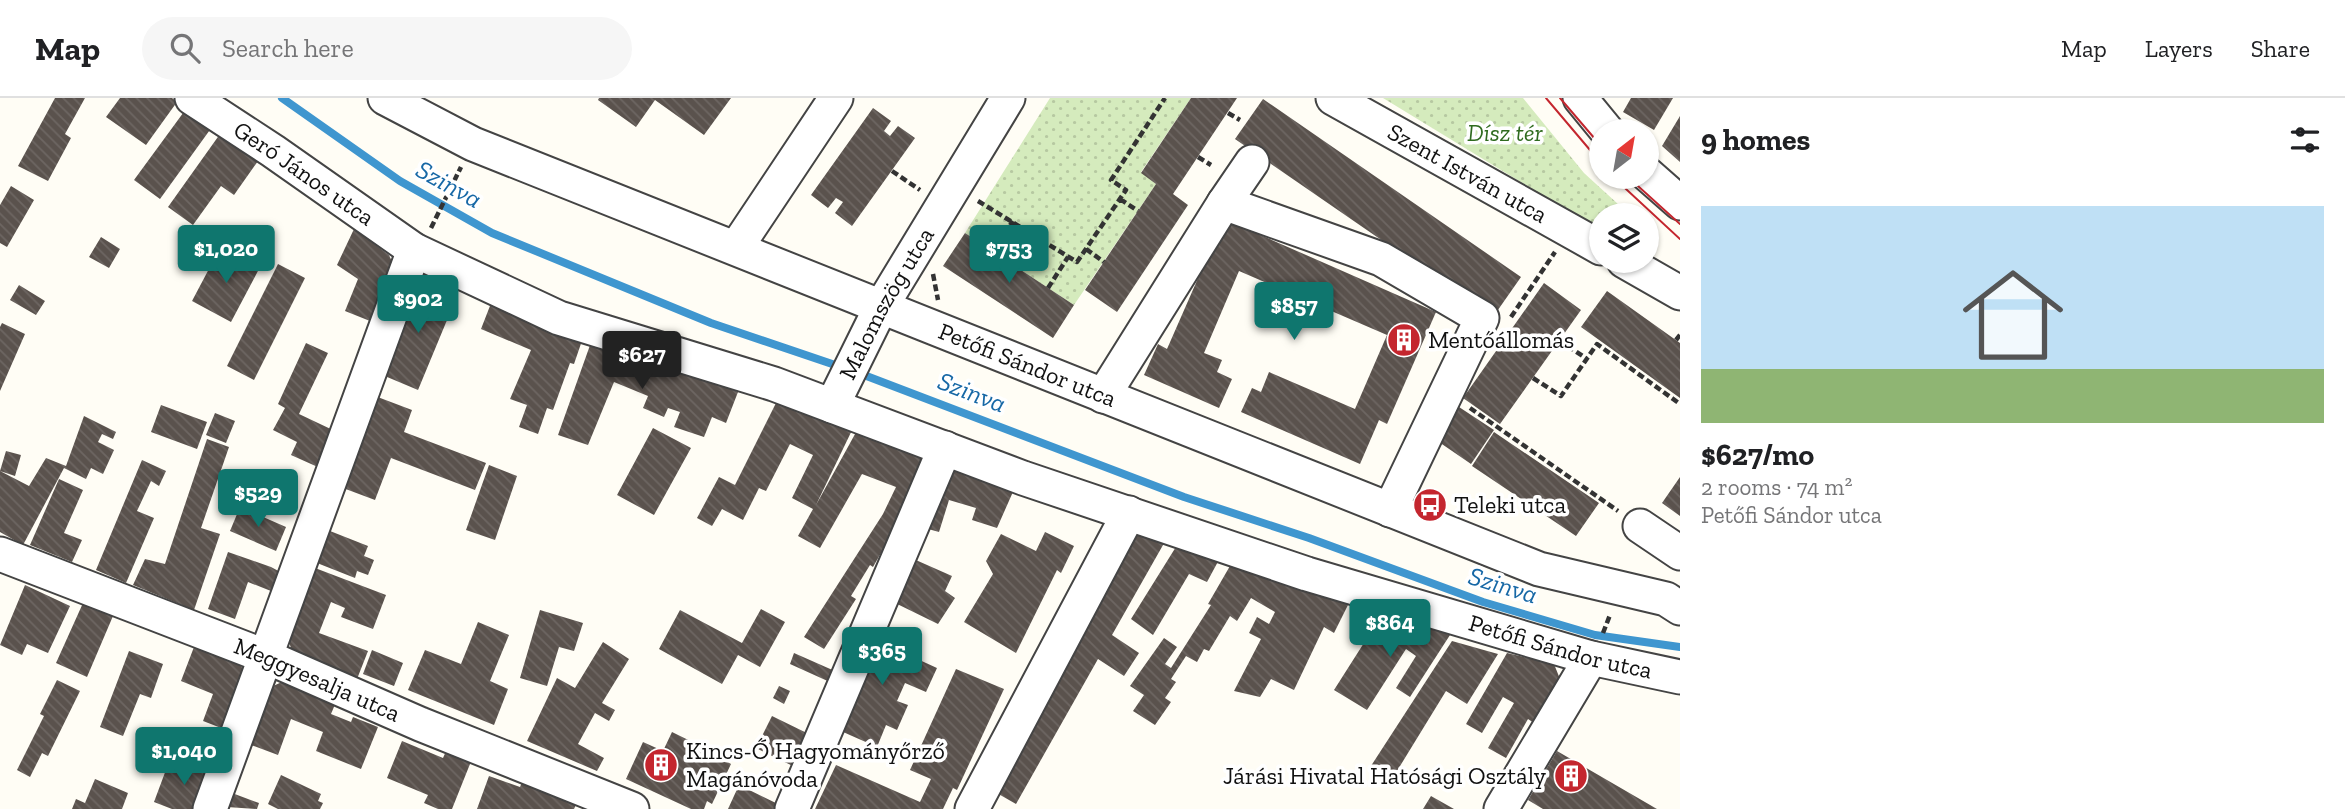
<!DOCTYPE html>
<html lang="en">
<head>
<meta charset="utf-8">
<style>
  :root { --surface:#fff; --page:#f6f6f6; --text:#202124; --muted:#757577; --line:#e0e0e0; --accent:#0f766e }
  body { margin:0; font-family:"Zilla Slab",serif; background:var(--page); color:var(--text); height:100vh; display:flex; flex-direction:column; font-size:26px; white-space:nowrap }
  * { box-sizing:border-box; margin:0 }
  p { font-size:23px; color:var(--muted) }
  .icon { flex:none; width:38px; height:38px; fill:none; stroke:currentColor; stroke-width:2; stroke-linecap:round; stroke-linejoin:round }
  .map { position:relative; flex:1; overflow:hidden }
  .panel { display:flex; flex-direction:column; background:var(--surface); width:665px }
  .panel>* { flex:none }
  .needle { width:46px; rotate:31deg }
  .buttons { position:absolute; left:1589px; top:21px; display:grid; gap:14px }
  .buttons a { display:grid; place-items:center; width:70px; height:70px; border-radius:50%; background:var(--surface); box-shadow:0 2px 5px #0004; font-size:35px }
  .price { position:absolute; translate:-50% -60px; padding:0 16px; border-radius:7px; background:var(--accent); color:#fff; font-size:23px; line-height:46px; filter:drop-shadow(0 2px 4px #0008) }
  .price::after { content:''; position:absolute; left:50%; top:42px; width:21px; height:16px; margin-left:-10px; background:inherit; clip-path:polygon(0 0,100% 0,50% 100%) }
  .price.selected { background:#222; color:#fff }
  ul { padding:0; list-style:none }
  li { display:grid; align-content:center; gap:14px; height:371px; padding:0 21px }
  li+li { border-top:2px solid var(--line) }
  li span { display:grid; place-items:center; height:217px; border-radius:0px; color:#555 }
  li>.icon { margin-inline-start:auto }
  span .icon { width:126px; height:126px; fill:#fffc; stroke-width:1 }
  li b { font-size:30px }
  h2 { display:flex; justify-content:space-between; align-items:center; height:84px; padding:0 21px; font-size:30px }
  header { display:flex; align-items:center; gap:42px; box-sizing:border-box; height:98px; padding:0 35px; background:var(--surface); border-bottom:2px solid var(--line) }
  header strong { font-size:33px }
  nav { display:flex; gap:38px; margin-inline-start:auto; font-size:24px }
  .search { width:490px; height:63px; background:var(--page); display:flex; align-items:center; gap:18px; box-sizing:border-box; padding:0 24px; border-radius:38px; color:var(--muted); font-size:26px }
  main { display:flex; flex:1; min-height:0 }
  .map>svg:first-child { display:block }
  .park { fill:url(#park-dots) }
  .lines { fill:none; stroke-linecap:round; stroke-linejoin:round }
  .stream { stroke:#3f96cf; stroke-width:8 }
  .building { fill:url(#building-back-hatch) }
  .minor-casing { stroke:#444; stroke-width:37 }
  .path { stroke:#333; stroke-width:4.5; stroke-dasharray:7 3.5; stroke-linecap:butt }
  .minor { stroke:#fff; stroke-width:33 }
  .tram { stroke:#c4262e; stroke-width:2 }
  .labels { text-anchor:middle; stroke-width:7; stroke-linejoin:round; paint-order:stroke }
  .park-label { font-size:24px; font-style:italic; fill:#2f6b1f; stroke:#fff }
  .street-label { font-size:24px; fill:#111; stroke:#fff }
  .poi-label { font-size:24px; fill:#111; stroke:#fff; text-anchor:start }
  .water-label { font-size:26px; font-style:italic; fill:#1768a6; stroke:#fff }
</style>
</head>
<body>
<header>
<strong>Map</strong>
<div class="search"><svg class="icon" aria-label="search" viewBox="0 0 24 24"><circle cx="10" cy="10" r="6"/><path d="M15 15l6 6"/></svg>Search here</div>
<nav><a>Map</a><a>Layers</a><a>Share</a></nav>
</header>
<main>
<div class="map">
<svg width="1680" height="711" viewBox="0 0 1680 711">
  <defs>
    <pattern id="park-dots" width="8" height="8" patternUnits="userSpaceOnUse" patternTransform="scale(1.75)"><rect width="8" height="8" fill="#d5ebbd"/><path d="M2 2h.1M6 6h.1" fill="none" stroke="#b6c8a1" stroke-width="1.8" stroke-linecap="round"/></pattern>
    <pattern id="building-back-hatch" width="6" height="6" patternUnits="userSpaceOnUse" patternTransform="scale(1.75)"><rect width="6" height="6" fill="#5a524d"/><path d="M-1 5l2 2M0 0l6 6M5-1l2 2" fill="none" stroke="#6d6662"/></pattern>
  </defs>
  <rect width="100%" height="100%" fill="#fffdf5"/>
  <!-- park -->
  <path class="park" d="M1050,0H1191L1141,74L1156,86L1074,207L965,135Z
    M1383,0H1523L1584,75L1630,117H1601V133Z"/>
  <g class="lines">
    <!-- stream -->
    <path class="stream" d="M282,0L400,83L492,135L711,225L844,270
      M856,274L1184,399L1309,440L1483,504L1595,537L1680,549"/>
  </g>
  <!-- building -->
  <path class="building" d="M55,0H85L65,36L71,40L48,83L18,68Z
    M120,0H172L177,4L146,47L106,19Z
    M599,0H731L704,37L655,2L636,29L598,2Z
    M1191,0H1237L1173,96L1188,107L1117,214L1085,192L1156,86L1141,75Z
    M1631,0H1673L1654,32L1623,14Z
    M1263,1L1521,179L1493,219L1235,41Z
    M873,10L891,23L884,33L890,38L898,28L915,40L852,128L835,115L843,104L836,100L828,110L811,97Z
    M186,11L212,29L160,101L134,82Z
    M1680,18V64L1662,48Z
    M220,36L258,63L234,97L221,88L193,127L168,109Z
    M11,88L34,102L7,149L0,145V107Z
    M1224,121L1436,214L1387,326L1379,322L1360,366L1241,314L1252,290L1261,294L1269,274L1355,311L1387,237L1239,173L1204,255L1222,262L1217,274L1232,281L1219,310L1144,277L1158,246L1167,251Z
    M354,131L389,157L396,172L375,225L345,213L358,181L337,167Z
    M965,135L1074,207L1053,240L943,168Z
    M101,139L120,151L109,170L89,159Z
    M220,150L259,171L231,224L192,203Z
    M278,166L305,180L254,282L227,268Z
    M419,182L457,198L418,292L380,276Z
    M1544,185L1581,212L1500,326L1463,300Z
    M19,187L45,203L36,217L10,202Z
    M1607,193L1680,245V300L1581,229Z
    M495,195L586,231L574,266L570,265L553,312L547,310L538,336L519,329L527,307L510,301L531,252L481,231Z
    M2,225L25,236L0,293V229Z
    M594,236L738,294L726,325L712,319L704,339L674,329L680,314L668,310L664,319L643,310L648,298L614,284L588,347L558,337Z
    M306,245L328,255L299,316L337,334L320,370L291,357L297,344L273,332L285,310L278,306Z
    M375,298L412,312L404,334L486,365L475,392L391,360L375,402L343,390Z
    M779,299L855,326L816,407L860,327L937,357L873,469L870,467L851,498L856,501L824,551L804,539L883,416L896,389L862,376L820,450L798,438L813,411L792,400L813,357L790,346L766,393L759,390L743,422L722,411L712,428L697,420L719,379L735,387Z
    M161,307L207,324L197,351L151,334Z
    M1459,309L1494,332L1471,366L1436,342Z
    M215,315L235,323L226,345L206,337Z
    M84,318L116,334L113,341L102,336L98,344L114,352L103,376L91,370L86,381L64,370L23,447L0,434V373L6,353L21,357L15,378L0,373L29,388L46,360L66,368Z
    M653,330L691,350L654,417L617,397Z
    M1494,334L1599,405L1576,438L1472,368Z
    M207,341L229,349L201,430L220,436L194,512L133,487L145,461L165,466Z
    M142,362L166,373L159,388L151,383L137,413L154,420L126,485L96,472Z
    M948,363L1016,387L997,430L972,422L976,410L949,402L939,434L921,429Z
    M489,367L517,378L495,442L466,432Z
    M1680,379V418L1662,405Z
    M59,381L83,392L64,435L82,442L72,464L30,447Z
    M240,409L286,429L276,453L230,433Z
    M1130,426L1167,440L1112,537L1139,555L1124,578L1098,561L1016,706L988,690Z
    M330,433L368,448L364,458L374,462L368,477L357,473L355,480L317,465Z
    M1045,434L1074,448L1061,475L1057,472L1016,555L964,524L993,476L986,463L1001,436L1036,453Z
    M1179,444L1221,458L1207,484L1189,476L1153,537L1131,521Z
    M228,454L271,469L284,476L276,495L248,484L235,521L208,511Z
    M909,459L952,478L945,493L955,500L938,526L889,502Z
    M1234,461L1350,503L1334,535L1324,529L1294,592L1271,581L1260,599L1234,593L1261,541L1249,535L1257,519L1269,526L1275,514L1251,500L1237,523L1230,518L1209,553L1204,551L1197,564L1186,558L1171,581L1176,584L1165,600L1171,604L1155,627L1133,613L1144,597L1130,588L1164,540L1177,549L1165,566L1171,570L1211,507L1208,506Z
    M315,470L386,497L373,531L341,519L345,510L331,504L319,535L368,553L357,581L293,556L288,541Z
    M25,487L70,508L48,555L27,546L22,557L0,547Z
    M83,505L113,518L87,579L56,565Z
    M761,511L785,524L760,569L738,557L722,586L659,551L680,512L742,545Z
    M540,512L583,525L574,553L559,549L547,588L520,580Z
    M1383,515L1450,537L1410,599L1396,590L1416,558L1406,551L1367,612L1334,592Z
    M478,524L509,537L490,583L508,591L494,627L408,592L425,552L461,566Z
    M880,525L911,539L904,555L937,570L926,594L905,585L897,603L908,607L897,632L886,627L877,649L834,630Z
    M1452,543L1498,556L1467,606L1446,593L1389,686L1369,671Z
    M603,544L629,561L602,605L615,612L609,623L595,615L578,646L604,660L597,673L527,643L557,580L575,590Z
    M194,549L239,566L250,579L229,633L203,623L213,596L181,583Z
    M372,552L403,565L394,588L363,576Z
    M129,553L163,566L151,600L140,596L123,638L100,629Z
    M794,555L837,574L832,585L790,566Z
    M1507,555L1554,566L1560,581L1534,625L1528,621L1506,660L1488,650L1514,605L1503,599L1482,635L1466,626Z
    M956,571L1004,591L957,692L953,690L943,711H815L836,667L920,704L931,681L910,672Z
    M57,582L80,593L48,658L42,655L30,679L17,672L44,618L40,616Z
    M284,583L336,604L331,616L351,624L353,619L378,629L361,671L316,653L323,634L291,621L278,657L251,647L271,589Z
    M779,588L790,593L784,606L773,600Z
    M772,618L817,640L801,672L756,650Z
    M672,634L725,660L724,662L731,666L712,706L707,703L704,711H691L626,681L643,644L663,653Z
    M402,643L443,660L447,651L472,661L452,711H438L424,705L428,697L387,680Z
    M1557,653L1657,711H1543L1528,702Z
    M170,661L215,678L202,711H172L154,704Z
    M281,677L321,696L318,703L323,705L320,711H278L268,706Z
    M489,678L520,689L524,679L579,700L574,711H477Z
    M95,681L128,695L122,711H72L76,701L85,705Z
    M739,687L784,709L783,711H728Z
    M232,695L259,705L257,711L227,709Z
    M1431,698L1454,711H1423Z"/>
  <g class="lines">
    <!-- minor casing -->
    <g class="minor-casing">
      <g id="minor">
        <path id="s1" d="M192,0L273,53L414,152L559,220L774,286L1023,380L1307,476L1591,560L1680,579"/>
        <path id="s2" d="M385,0L473,46L1539,471L1666,501L1680,510"/>
        <path id="s3" d="M1333,0L1601,150"/>
        <path d="M1580,0L1607,33"/>
        <path d="M1647,76L1680,105"/>
        <path d="M1224,105L1252,64"/>
        <path d="M736,150L836,0"/>
        <path d="M1624,163L1680,195"/>
        <path d="M1103,298L1224,105L1381,161L1482,220L1390,412"/>
        <path id="s4" d="M832,308L881,209L1008,0"/>
        <path d="M1640,428L1680,455"/>
        <path id="s5" d="M0,456L267,559L420,626L632,711"/>
        <path d="M210,711L414,152"/>
        <path d="M792,711L945,350"/>
        <path d="M972,711L1129,415"/>
        <path d="M1501,711L1591,560"/>
      </g>
    </g>
    <!-- path -->
    <path class="path" d="M1228,15L1240,22
      M1198,59L1211,67
      M892,73L920,92
      M1120,101L1138,113
      M978,103L1077,164L1126,92L1111,82L1165,0
      M431,130L461,69
      M1086,151L1104,164
      M992,153L1013,123
      M933,176L938,202
      M1048,190L1068,159
      M1511,219L1555,154
      M1559,242L1587,261
      M1676,242L1680,237
      M1533,280L1561,298L1597,246L1680,306
      M1470,310L1618,413
      M1603,535L1610,517"/>
    <!-- minor -->
    <use href="#minor" class="minor"/>
    <!-- tram -->
    <path class="tram" d="M1546,0L1601,65
      M1560,0L1601,48
      M1613,79L1680,141
      M1628,79L1680,126"/>
  </g>
  <!-- icons -->
  <defs>
    <g id="building-disc" transform="scale(1.75)"><circle r="9.5" fill="#c4262e" stroke="#fff"/><path d="M-4-6H4V6H1V3H-1V6H-4ZM-2.5-4.3h1.7v1.8h-1.7ZM.8-4.3h1.7v1.8H.8ZM-2.5-1h1.7V.8h-1.7ZM.8-1h1.7V.8H.8Z" fill="#fff"/></g>
    <g id="bus-disc" transform="scale(1.75)"><circle r="9.5" fill="#c4262e" stroke="#fff"/><path d="M-5-6H5V4H4V6H2V4H-2V6H-4V4H-5ZM-3.5-4V0h7V-4ZM-3.5 1.2v1.5H-2V1.2ZM2 1.2v1.5H3.5V1.2Z" fill="#fff"/></g>
  </defs>
  <g fill-rule="evenodd">
    <use href="#building-disc" x="1404" y="242"/>
    <use href="#bus-disc" x="1430" y="407"/>
    <use href="#building-disc" x="661" y="667"/>
    <use href="#building-disc" x="1571" y="678"/>
  </g>
  <g class="labels">
    <!-- park labels -->
    <g class="park-label">
      <text x="1505" y="43">Dísz tér</text>
    </g>
    <!-- street labels -->
    <g class="street-label">
      <text dy="8" stroke="none"><textPath href="#s1" startOffset="135">Geró János utca</textPath></text>
      <text dy="8" stroke="none"><textPath href="#s3" startOffset="154">Szent István utca</textPath></text>
      <text dy="8" stroke="none"><textPath href="#s4" startOffset="116">Malomszög utca</textPath></text>
      <text dy="8" stroke="none"><textPath href="#s2" startOffset="696">Petőfi Sándor utca</textPath></text>
      <text dy="8" stroke="none"><textPath href="#s1" startOffset="1484">Petőfi Sándor utca</textPath></text>
      <text dy="8" stroke="none"><textPath href="#s5" startOffset="341">Meggyesalja utca</textPath></text>
    </g>
    <!-- poi labels -->
    <g class="poi-label">
      <text x="1428" y="250">Mentőállomás</text>
      <text x="1454" y="415">Teleki utca</text>
      <text x="686" y="661">Kincs-Ő Hagyományőrző<tspan x="686" dy="28">Magánóvoda</tspan></text>
      <text x="1546" y="686" text-anchor="end">Járási Hivatal Hatósági Osztály</text>
    </g>
    <!-- water labels -->
    <g class="water-label">
      <text transform="translate(449 86) rotate(29)" y="9">Szinva</text>
      <text transform="translate(972 294) rotate(21)" y="9">Szinva</text>
      <text transform="translate(1503 487) rotate(17)" y="9">Szinva</text>
    </g>
  </g>
</svg>
<div class="buttons">
<a><svg class="needle" viewBox="-14 -14 28 28"><path d="M0-13l5 13h-10z" fill="#e53935"/><path d="M0 13l5-13h-10z" fill="#757577"/></svg></a>
<a><svg class="icon" aria-label="layers" viewBox="0 0 24 24"><path d="M12 4l9 5-9 5-9-5zM3 14l9 5 9-5"/></svg></a>
</div>
<b class="price" style="left:226px;top:187px">$1,020</b>
<b class="price" style="left:1009px;top:187px">$753</b>
<b class="price" style="left:418px;top:237px">$902</b>
<b class="price" style="left:1294px;top:244px">$857</b>
<b class="price selected" style="left:642px;top:293px">$627</b>
<b class="price" style="left:258px;top:431px">$529</b>
<b class="price" style="left:1390px;top:561px">$864</b>
<b class="price" style="left:882px;top:589px">$365</b>
<b class="price" style="left:184px;top:689px">$1,040</b>
</div>
<section class="panel">
<h2>9 homes<svg class="icon" aria-label="filters" viewBox="0 0 24 24"><path d="M4 7h16M4 17h16"/><circle cx="9" cy="7" r="2"/><circle cx="15" cy="17" r="2"/></svg></h2>
<ul>
<li><span style="background:linear-gradient(#bfe0f5 75%,#8fb573 0)"><svg class="icon" aria-label="home" viewBox="0 0 24 24"><path d="M3 11l9-7 9 7M6 9v11h12V9"/></svg></span><div><b>$627/mo</b><p>2 rooms · 74 m²</p><p>Petőfi Sándor utca</p></div></li>
</ul>
</section>
</main>
</body>
</html>
